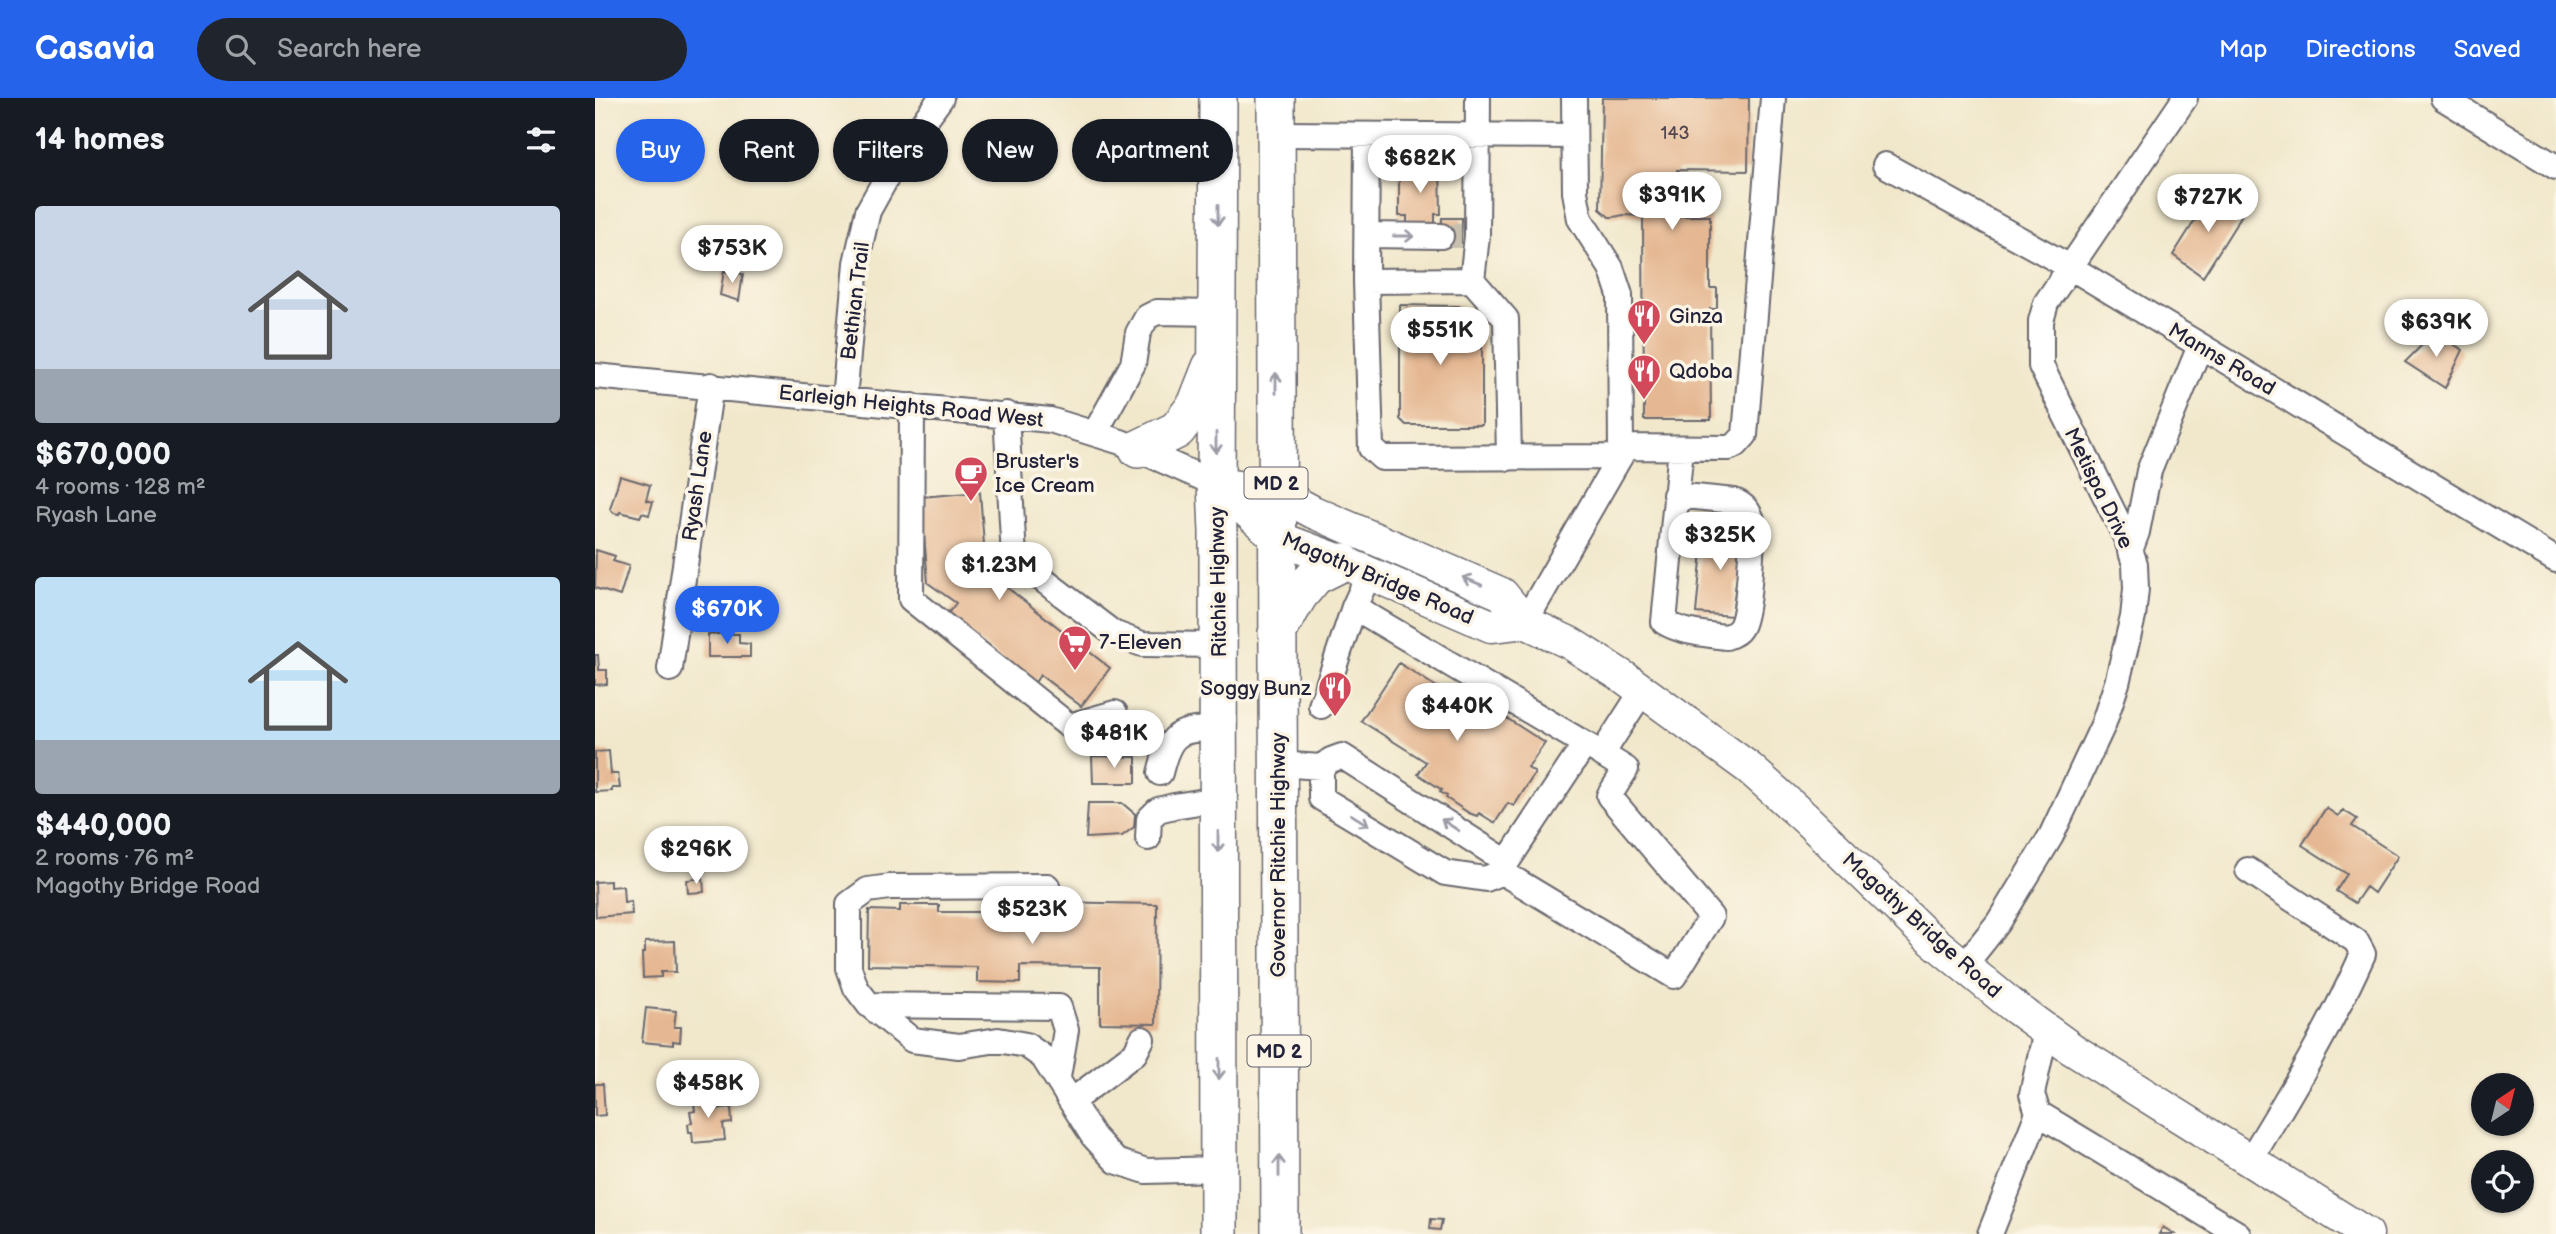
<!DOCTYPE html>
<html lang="en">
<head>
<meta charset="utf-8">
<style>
  :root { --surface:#171b24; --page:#20242c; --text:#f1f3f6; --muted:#9ea1a6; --accent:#2563eb }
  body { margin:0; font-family:"Balsamiq Sans",sans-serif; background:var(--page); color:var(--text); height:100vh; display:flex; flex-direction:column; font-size:26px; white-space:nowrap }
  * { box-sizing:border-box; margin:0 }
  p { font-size:23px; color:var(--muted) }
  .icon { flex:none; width:38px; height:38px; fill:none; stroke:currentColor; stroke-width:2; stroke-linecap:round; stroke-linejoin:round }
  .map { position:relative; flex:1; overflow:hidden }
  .side { display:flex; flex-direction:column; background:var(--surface); width:595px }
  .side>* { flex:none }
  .banner { position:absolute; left:21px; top:21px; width:665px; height:63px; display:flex; gap:14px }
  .needle { width:46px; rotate:35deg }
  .fabs { position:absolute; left:1876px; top:975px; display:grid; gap:14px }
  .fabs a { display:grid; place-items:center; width:63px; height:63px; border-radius:50%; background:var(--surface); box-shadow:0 2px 5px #0004; font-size:35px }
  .price { position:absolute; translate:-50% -60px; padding:0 16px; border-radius:24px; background:#fff; color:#222; font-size:23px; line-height:46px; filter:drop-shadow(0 2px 4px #0008) }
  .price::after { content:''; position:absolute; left:50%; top:42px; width:21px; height:16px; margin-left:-10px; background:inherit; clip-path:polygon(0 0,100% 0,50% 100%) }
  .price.current { background:var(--accent); color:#fff }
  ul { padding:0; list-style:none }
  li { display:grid; align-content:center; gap:14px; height:371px; padding:0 35px }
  li span { display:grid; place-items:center; height:217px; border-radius:7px; color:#555 }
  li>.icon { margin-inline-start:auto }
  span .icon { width:126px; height:126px; fill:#fffc; stroke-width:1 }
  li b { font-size:30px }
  h2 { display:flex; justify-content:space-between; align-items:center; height:84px; padding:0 35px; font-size:30px }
  .pill { padding:0 24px; border-radius:32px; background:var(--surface); box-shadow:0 2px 5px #0004; font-size:24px; line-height:63px }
  .pill.current { background:var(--accent); color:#fff }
  header { display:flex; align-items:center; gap:42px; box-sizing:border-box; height:98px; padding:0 35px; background:var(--accent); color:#fff }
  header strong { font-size:33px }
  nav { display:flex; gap:38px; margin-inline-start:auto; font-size:24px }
  .search { width:490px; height:63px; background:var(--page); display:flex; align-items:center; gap:18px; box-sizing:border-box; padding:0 24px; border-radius:38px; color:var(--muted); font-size:26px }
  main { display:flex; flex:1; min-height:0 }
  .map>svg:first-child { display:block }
  .building { fill:#e5b792 }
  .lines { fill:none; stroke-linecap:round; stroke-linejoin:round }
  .minor-tunnel { stroke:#c8c0af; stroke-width:24; stroke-dasharray:24 12; stroke-linecap:butt }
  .minor-casing { stroke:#6a676e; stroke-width:28 }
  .major-casing { stroke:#6a676e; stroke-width:35 }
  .highway-casing { stroke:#6a676e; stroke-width:40 }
  .minor { stroke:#fff; stroke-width:24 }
  .major { stroke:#fff; stroke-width:32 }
  .highway { stroke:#fff; stroke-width:37 }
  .oneway { stroke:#9c9ca7 }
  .labels { text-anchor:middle; stroke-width:7; stroke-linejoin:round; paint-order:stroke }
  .number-label { font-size:18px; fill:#534751 }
  .shield { fill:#fcf5e5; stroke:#63616e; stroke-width:2 }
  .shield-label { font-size:19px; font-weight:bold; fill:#22223b }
  .street-label { font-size:21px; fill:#22223b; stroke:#fcf5e5 }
  .poi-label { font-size:21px; fill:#22223b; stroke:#fcf5e5; text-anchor:start }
</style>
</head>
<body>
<header>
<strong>Casavia</strong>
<div class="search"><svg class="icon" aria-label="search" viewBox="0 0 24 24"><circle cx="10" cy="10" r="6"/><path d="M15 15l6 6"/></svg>Search here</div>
<nav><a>Map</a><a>Directions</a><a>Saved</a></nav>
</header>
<main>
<section class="side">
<h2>14 homes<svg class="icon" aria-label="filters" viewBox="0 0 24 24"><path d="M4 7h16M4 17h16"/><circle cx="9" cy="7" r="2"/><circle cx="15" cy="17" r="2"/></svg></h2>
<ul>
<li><span style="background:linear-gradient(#c9d6e8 75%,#9aa5b1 0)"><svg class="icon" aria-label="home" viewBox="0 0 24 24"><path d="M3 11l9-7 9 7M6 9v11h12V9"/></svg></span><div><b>$670,000</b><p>4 rooms · 128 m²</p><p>Ryash Lane</p></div></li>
<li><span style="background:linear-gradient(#bfe0f5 75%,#9aa5b1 0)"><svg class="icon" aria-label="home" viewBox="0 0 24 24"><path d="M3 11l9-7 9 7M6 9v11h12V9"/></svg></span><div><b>$440,000</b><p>2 rooms · 76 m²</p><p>Magothy Bridge Road</p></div></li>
</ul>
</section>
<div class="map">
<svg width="1961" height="1136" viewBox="0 0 1961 1136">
  <rect width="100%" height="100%" fill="#fcf5e5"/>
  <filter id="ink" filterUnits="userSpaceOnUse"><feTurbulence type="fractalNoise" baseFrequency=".0143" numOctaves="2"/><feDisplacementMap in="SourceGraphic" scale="14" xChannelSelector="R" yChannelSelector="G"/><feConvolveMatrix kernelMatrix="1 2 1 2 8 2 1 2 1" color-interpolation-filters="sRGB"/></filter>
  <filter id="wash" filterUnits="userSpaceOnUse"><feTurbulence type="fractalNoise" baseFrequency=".00686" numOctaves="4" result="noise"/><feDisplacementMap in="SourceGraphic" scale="28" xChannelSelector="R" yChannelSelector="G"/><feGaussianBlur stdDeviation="1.57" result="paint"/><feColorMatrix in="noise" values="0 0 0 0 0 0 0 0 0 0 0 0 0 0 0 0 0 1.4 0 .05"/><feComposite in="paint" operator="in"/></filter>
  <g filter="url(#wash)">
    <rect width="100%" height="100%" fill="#f1e8cc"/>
    <g id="blocks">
      <!-- building -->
      <path class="building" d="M1007,0H1154L1153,73L1082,72L1081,118H1115V190H1122V211H1115L1116,322H1049L1048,118L1028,117L1019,119H1014L1005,111Z
        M804,68H845L846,116H840V129H812V118H804Z
        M1618,94L1648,115L1608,179L1578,157Z
        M847,120H867L866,145L846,144Z
        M129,173L148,176L144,203L125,197Z
        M805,207L864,208L887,231V327H811L805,321Z
        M1839,235L1868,252L1850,290L1810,264Z
        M25,378L55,387L51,402L58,404L54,417L47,415L45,419L25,414L24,416L19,415L15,411Z
        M385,394L391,473L515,570L486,608L445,577L439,586L351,518L361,505L333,485L326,399Z
        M1109,431L1150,435L1145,485H1141L1137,518L1101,515Z
        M1,452L20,458L18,463L34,468L25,498L0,490Z
        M113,536H144V545L155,546V559H113Z
        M0,557H3L4,572H12V586L0,587Z
        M804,565L851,595L846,603L861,613L873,595L950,645L933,670L940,675L919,708L913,705L900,725L884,715L882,718L874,715L851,700L852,698L845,694L847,692L823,676L831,664L766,623Z
        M14,653L16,676H23L25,690H17V693L0,694V654Z
        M497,658L541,659V685H498Z
        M493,705H527L540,716L539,729L527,738L491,740Z
        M1731,710L1743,718L1748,712L1762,721L1757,728L1803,758L1779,795L1771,789L1760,805L1741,793L1752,776L1707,747Z
        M108,780L109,794L93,795L92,782Z
        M15,783V789L28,788L29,804L36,803L37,816L1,819L0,784Z
        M393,803L562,806L561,926L505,925V869L425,868V885L382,884V869L273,867L274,812L305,813V807H344V814H393Z
        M80,843L81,874H66V879L48,880L47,855H50V844Z
        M51,910L81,913L79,929H86L85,944L78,943V947L47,944Z
        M0,986H8L10,1017L0,1018Z
        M117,994L119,1011L136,1009L137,1025L128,1026L130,1042L98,1045L97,1034H94L93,1026L97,1024L95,1014L100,1013L98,996Z
        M836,1121L847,1122L845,1132L835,1131Z
        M1568,1129L1579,1136H1564Z"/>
    </g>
  </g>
  <g filter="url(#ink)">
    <use href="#blocks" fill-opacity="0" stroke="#6a676e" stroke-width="2"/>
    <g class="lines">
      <!-- minor-tunnel -->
      <path class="minor-tunnel" d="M846,138H866"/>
      <!-- minor casing -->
      <g class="minor-casing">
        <path id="minor" d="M883,0L882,138L877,182L911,221L914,360
          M1848,0L1961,69
          M681,36L979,38
          M772,37L771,183L776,350L787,360L1025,359
          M1290,67L1475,169L1961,462
          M772,137L846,138
          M771,183L877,182
          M0,278L455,322L526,344L621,386
          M249,302L261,165L273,113L303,59L346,0
          M317,308L316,501L474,628L520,615
          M411,316L419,460L518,535L547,546L623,547
          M500,335L538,266L543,235L552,219L562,214L622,215
          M1027,349L1134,350L1141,347L1150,337L1178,0
          M1080,397L1139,403C1150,407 1155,414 1158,425C1156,445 1155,516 1145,530C1142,535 1137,537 1131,539C1110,536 1087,535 1069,524L1086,350
          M1535,453L1542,434L1554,373L1605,248
          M774,476L759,509L990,646
          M930,524L1026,357L1025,197L1016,170L985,121L980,94L979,0
          M75,571L116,287
          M726,608L759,509
          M682,666L726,669
          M565,675C575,634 583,631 624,631
          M553,740L554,721L563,712L579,708L623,701
          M912,764L747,658L736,662L726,669V700L850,775L891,781L904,775L912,764L990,646L1007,656L1048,592
          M1653,772L1761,843L1768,856C1736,928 1696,995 1655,1062
          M905,773L1079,878L1116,819L1014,698L1031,671L1007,656
          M452,788L295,789L273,792L254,806V870L261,890L274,907L317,942L364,948L403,942L431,947L448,959L498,1038L521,1063L551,1073L624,1071
          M1368,869L1403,825L1456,738L1508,627L1522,585L1538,519L1541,491L1540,466L1532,442L1446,268V223L1451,205L1590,0
          M274,907L464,909L471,932L463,979
          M1451,932L1437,996L1443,1015L1643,1136
          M477,1003L540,955L547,941
          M1395,1136L1443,1015"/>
      </g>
      <!-- major casing -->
      <g class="major-casing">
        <path id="major" d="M621,386L681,394L718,414L907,496L930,524L975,545L1030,580L1154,670L1210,720L1331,837L1418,908L1477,951L1772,1136
          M621,386L681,439L748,464L896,528L930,524"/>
      </g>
      <!-- highway casing -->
      <g class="highway-casing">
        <path id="highway" d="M623,0L621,386L623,434L624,1136
          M681,0L685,1136
          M543,351L582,332L601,307L616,269
          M682,535L704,497L720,478L748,464"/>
      </g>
      <!-- minor -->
      <use href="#minor" class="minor"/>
      <!-- major -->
      <use href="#major" class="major"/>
      <!-- highway -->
      <use href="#highway" class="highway"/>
    </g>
    <!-- one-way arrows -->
    <defs><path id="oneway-shaft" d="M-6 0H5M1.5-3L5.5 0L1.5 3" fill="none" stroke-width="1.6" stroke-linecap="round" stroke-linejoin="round" transform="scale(1.75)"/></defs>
    <g class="oneway">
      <use href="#oneway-shaft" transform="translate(623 117) rotate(90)"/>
      <use href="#oneway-shaft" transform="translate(809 138)"/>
      <use href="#oneway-shaft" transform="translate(681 285) rotate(-90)"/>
      <use href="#oneway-shaft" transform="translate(621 345) rotate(90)"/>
      <use href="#oneway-shaft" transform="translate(877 483) rotate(-157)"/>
      <use href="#oneway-shaft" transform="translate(765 722) rotate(32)"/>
      <use href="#oneway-shaft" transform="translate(855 727) rotate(-147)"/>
      <use href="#oneway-shaft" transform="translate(623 744) rotate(90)"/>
      <use href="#oneway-shaft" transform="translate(624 971) rotate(90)"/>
      <use href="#oneway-shaft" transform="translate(684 1068) rotate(-90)"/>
    </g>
  </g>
  <!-- icons -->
  <defs>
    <g id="restaurant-pin" transform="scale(1.75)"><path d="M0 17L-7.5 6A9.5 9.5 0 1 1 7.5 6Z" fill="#d1495b" stroke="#fcf5e5"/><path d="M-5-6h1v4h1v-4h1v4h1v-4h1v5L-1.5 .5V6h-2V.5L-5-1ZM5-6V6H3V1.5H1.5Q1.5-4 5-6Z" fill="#fff"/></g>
    <g id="cafe-pin" transform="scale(1.75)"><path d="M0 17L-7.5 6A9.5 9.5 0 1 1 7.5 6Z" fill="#d1495b" stroke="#fcf5e5"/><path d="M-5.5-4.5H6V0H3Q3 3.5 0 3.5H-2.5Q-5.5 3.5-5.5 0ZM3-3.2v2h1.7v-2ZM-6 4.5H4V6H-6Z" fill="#fff"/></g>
    <g id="supermarket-pin" transform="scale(1.75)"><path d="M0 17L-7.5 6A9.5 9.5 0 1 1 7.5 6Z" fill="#d1495b" stroke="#fcf5e5"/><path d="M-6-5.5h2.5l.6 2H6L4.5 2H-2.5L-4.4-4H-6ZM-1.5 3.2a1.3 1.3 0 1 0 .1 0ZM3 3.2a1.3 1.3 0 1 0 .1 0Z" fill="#fff"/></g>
  </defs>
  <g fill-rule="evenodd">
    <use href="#restaurant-pin" x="1049" y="218"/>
    <use href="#restaurant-pin" x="1049" y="273"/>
    <use href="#cafe-pin" x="376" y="375"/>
    <use href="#supermarket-pin" x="480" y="544"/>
    <use href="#restaurant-pin" x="740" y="590"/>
  </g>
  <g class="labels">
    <!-- number labels -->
    <g class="number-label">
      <text x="1080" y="41">143</text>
    </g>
    <!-- shield labels -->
    <g class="shield">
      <rect x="649.5" y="369.5" width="63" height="31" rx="5"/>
      <rect x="652.5" y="937.5" width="63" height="31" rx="5"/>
    </g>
    <g class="shield-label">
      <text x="681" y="392">MD 2</text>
      <text x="684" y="960">MD 2</text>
    </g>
    <!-- street labels -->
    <g class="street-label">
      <text transform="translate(260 203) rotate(-83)" y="7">Bethian Trail</text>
      <text transform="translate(1627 261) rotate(31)" y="7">Manns Road</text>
      <text transform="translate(316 308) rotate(6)" y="7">Earleigh Heights Road West</text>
      <text transform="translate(102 388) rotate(-82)" y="7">Ryash Lane</text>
      <text transform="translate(1504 390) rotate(64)" y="7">Metispa Drive</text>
      <text transform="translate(783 480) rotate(23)" y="7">Magothy Bridge Road</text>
      <text transform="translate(623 484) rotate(-91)" y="7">Ritchie Highway</text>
      <text transform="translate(683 757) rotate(-90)" y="7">Governor Ritchie Highway</text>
      <text transform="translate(1327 827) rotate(42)" y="7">Magothy Bridge Road</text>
    </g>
    <!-- poi labels -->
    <g class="poi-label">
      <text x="1074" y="225">Ginza</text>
      <text x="1074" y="280">Qdoba</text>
      <text x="400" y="370">Bruster's<tspan x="400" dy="24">Ice Cream</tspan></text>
      <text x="504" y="551">7-Eleven</text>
      <text x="716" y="597" text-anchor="end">Soggy Bunz</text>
    </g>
  </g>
</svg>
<div class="fabs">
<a><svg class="needle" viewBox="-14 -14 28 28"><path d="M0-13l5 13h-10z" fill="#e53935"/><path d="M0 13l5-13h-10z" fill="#9ea1a6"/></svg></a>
<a><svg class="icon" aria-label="locate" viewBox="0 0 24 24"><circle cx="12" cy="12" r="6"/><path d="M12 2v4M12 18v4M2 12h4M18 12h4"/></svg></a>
</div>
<b class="price" style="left:825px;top:97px">$682K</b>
<b class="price" style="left:1077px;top:134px">$391K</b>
<b class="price" style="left:1613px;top:136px">$727K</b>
<b class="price" style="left:137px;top:187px">$753K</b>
<b class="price" style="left:1841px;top:261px">$639K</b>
<b class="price" style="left:845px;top:269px">$551K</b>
<b class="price" style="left:1125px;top:474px">$325K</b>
<b class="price" style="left:404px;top:504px">$1.23M</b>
<b class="price current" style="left:132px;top:548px">$670K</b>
<b class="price" style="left:862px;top:645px">$440K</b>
<b class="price" style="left:519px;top:672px">$481K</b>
<b class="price" style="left:101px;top:788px">$296K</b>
<b class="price" style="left:437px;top:848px">$523K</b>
<b class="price" style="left:113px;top:1022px">$458K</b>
<div class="banner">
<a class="pill current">Buy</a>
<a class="pill">Rent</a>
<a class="pill">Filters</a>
<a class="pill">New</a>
<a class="pill">Apartment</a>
</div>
</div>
</main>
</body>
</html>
